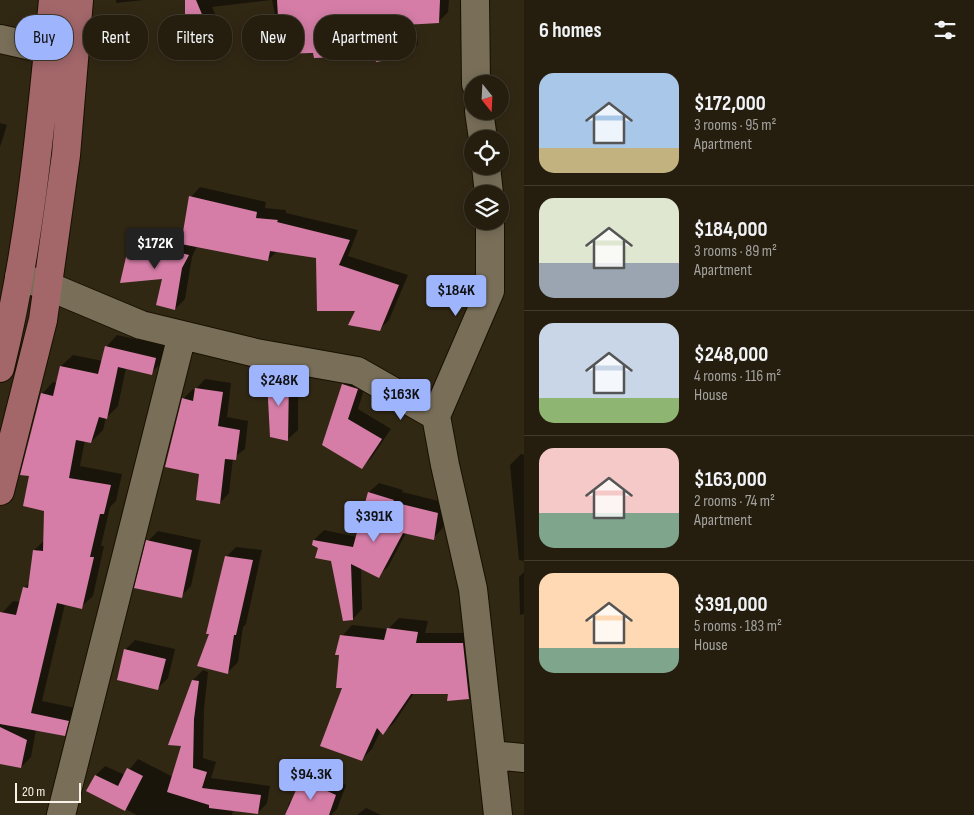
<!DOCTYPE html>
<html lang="en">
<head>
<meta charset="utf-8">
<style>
  :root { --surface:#251e0f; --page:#312b1d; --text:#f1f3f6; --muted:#a3a29e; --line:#423c2f; --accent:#9eb4fd }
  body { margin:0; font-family:"Sofia Sans Condensed",sans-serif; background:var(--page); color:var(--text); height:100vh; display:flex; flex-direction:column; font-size:19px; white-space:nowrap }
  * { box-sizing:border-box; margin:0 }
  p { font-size:16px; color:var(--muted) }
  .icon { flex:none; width:28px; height:28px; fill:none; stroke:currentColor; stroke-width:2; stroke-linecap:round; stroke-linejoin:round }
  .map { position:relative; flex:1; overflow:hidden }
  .drawer { display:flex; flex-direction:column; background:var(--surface); width:450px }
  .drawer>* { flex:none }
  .banner { position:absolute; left:15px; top:15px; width:434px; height:45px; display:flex; gap:10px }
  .needle { width:32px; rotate:162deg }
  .tools { position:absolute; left:464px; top:75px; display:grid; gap:10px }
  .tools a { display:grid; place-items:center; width:45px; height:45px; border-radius:50%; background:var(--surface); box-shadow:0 2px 12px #0003,0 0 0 1px var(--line); font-size:25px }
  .scale { position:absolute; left:15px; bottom:12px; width:66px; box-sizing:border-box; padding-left:5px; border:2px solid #f9f3e7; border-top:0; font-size:14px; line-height:18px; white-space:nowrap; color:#f9f3e7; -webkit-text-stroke:4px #312814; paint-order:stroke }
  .price { position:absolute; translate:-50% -42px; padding:0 11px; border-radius:5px; background:var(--accent); color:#111; font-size:16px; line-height:32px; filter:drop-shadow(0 1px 2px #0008) }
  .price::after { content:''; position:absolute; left:50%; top:30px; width:15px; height:11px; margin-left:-8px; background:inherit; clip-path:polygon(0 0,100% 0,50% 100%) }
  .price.on { background:#222; color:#fff }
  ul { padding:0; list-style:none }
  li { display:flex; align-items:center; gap:15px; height:125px; padding:0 15px }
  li+li { border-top:1px solid var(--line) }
  li span { display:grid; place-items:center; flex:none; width:140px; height:100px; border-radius:15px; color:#555 }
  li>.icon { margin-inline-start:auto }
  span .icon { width:60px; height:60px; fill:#fffc; stroke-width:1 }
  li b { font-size:21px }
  h2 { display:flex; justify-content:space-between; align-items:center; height:60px; padding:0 15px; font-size:21px }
  .pill { padding:0 18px; border-radius:20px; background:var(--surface); box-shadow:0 2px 12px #0003,0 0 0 1px var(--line); font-size:18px; line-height:45px }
  .pill.on { background:var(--accent); color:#111 }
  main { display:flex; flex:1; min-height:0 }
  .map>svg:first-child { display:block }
  .shadow { fill:#0007 }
  .building { fill:#d57da7 }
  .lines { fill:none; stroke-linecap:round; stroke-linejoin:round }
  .minor-casing { stroke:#191101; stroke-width:30 }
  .major-casing { stroke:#191101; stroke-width:30 }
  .minor { stroke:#796f59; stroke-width:28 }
  .major { stroke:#a3676a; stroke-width:28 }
</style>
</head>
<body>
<main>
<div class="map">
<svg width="524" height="815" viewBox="0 0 524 815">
  <rect width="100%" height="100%" fill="#312814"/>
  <!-- shadow -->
  <path class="shadow" d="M116,0H144L116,3Z
    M186,0H449L448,12L439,21L415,23L418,44L409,54L376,55L283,53L272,0L212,7L223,32L214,42L187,41L182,27L186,22Z
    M0,123L7,125L0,147Z
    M200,187L266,202L265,208L286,210V213L358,230L348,256L408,275L389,320L380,329L357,310L317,257L277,251L268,260L197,246L192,257L185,299L175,309L164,277L131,240L141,230L183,241L191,197Z
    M117,335L167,346L163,361L151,373L126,368L118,406L106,418L103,430L91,442L85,440L80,466L122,474L116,501L110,507L101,546H104L93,596L81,607L65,604L42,701L80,709L76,723L64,735L36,730L31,757L21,767L0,763V620L2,613L13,601L20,602L24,588L30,582L34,550L44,541L45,510L31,475L42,394L53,382L57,383L61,366L73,355L103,361L106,347Z
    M282,366L298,368V430L288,439L271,436L269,381Z
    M353,375L367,379L358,409L391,429L372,457L362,467L324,444L343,385Z
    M205,379L231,383L227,417L248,421L245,449L233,458L229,493L220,503L201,473L183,399L193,389L195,390Z
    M521,454L524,455V561L519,560L510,465Z
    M379,483L403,490L402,492L447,503L443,528L433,538L406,533L388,567L378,576L361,568L362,609L353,619L332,560L314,540L324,530L357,537L369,492Z
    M158,531L201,540L191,586L181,596L148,541Z
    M236,547L262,550L246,624L243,627L238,662L228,672L211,633L226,557Z
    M524,572V614L520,615L519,577Z
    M399,618L428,621L425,633H474L480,687L469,698L449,699V693H414L394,723L383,733L381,730L372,749L362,759L344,687L342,636L352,625L388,629Z
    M135,640L175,649L168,678L158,688L125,650Z
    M203,670L208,672L204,709L203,758L216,762L211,778L270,786L267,803L258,813L233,809L232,815H137L88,790L96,775L105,766L125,775L138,759L173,777L183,745L193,680Z
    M312,770L346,785L337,809L331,815H286L289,803L294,798L302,780Z
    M366,808L381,815H357Z"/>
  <!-- building -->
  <path class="building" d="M185,0H196L214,43L186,42L180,26H185Z
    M277,0H440L439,23L404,25L409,55L387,60L376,62L375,56L314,58L313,53L282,54L274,17H278Z
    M189,196L257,212L256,218L278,220L277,222L350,240L339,265L399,285L380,331L348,325L355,311H317L316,258L270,251L268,261L181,244Z
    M130,240L189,255L182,268L175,310L156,305L162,279L120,283Z
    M105,346L156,358L152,375L118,367L107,419L99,417L91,443L76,440L69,478L111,485L104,514H100L90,557H94L82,609L57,603L31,713L69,721L65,736L0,724V612L16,615L23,587L28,588L33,550L43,551L44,511L23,506L29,476L20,475L41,393L53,396L60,366L98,374Z
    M271,375L289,378L288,441L270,437L267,380L270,381Z
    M342,384L358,389L348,419L382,439L362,469L322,445Z
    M195,388L223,392L218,426L240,430L236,460L225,459L220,504L196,500L199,474L165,467L182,398L193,401Z
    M368,492L394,500L393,502L438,513L434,540L403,533L379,578L351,564L353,620L343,621L331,561L315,558L318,548L312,545L313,540L353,547Z
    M146,540L192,550L182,598L134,588Z
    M225,556L253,560L236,635H234L228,674L197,666L209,634H206Z
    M387,628L418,632L416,643H463L469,699L447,701L448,694H411L383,735L377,728L362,761L320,746L342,688H336L339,655H335L340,635L384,640Z
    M124,649L166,659L158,690L117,680Z
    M192,680L199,681L194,719L193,768L207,772L202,788L261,795L258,814L209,808V805L167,792L181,746L168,745Z
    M0,727L27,740L21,768L0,764Z
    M127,768L143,776L125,811L86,791L95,775L118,786Z
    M301,779L336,795L329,815H285Z"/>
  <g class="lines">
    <!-- minor casing -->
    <g class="minor-casing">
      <path id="minor" d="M475,0L476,84
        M0,39L72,55
        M479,111L483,139
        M486,166L489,194
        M19,277L48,286L141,325L256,353L357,371L436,416L445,465L473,589L498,815
        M436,416L490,291V221
        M492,755L524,758
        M61,815L182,335"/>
    </g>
    <!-- major casing -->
    <g class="major-casing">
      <path id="major" d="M0,368C30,247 41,123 53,0
        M0,491L43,320L66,155L79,0"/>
    </g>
    <!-- minor -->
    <use href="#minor" class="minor"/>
    <!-- major -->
    <use href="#major" class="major"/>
  </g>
</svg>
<div class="tools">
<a><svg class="needle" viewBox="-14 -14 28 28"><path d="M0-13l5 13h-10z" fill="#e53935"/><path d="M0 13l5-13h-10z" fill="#a3a29e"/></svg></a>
<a><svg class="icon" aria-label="locate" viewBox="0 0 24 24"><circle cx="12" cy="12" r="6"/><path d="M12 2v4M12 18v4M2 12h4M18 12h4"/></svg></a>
<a><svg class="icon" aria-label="layers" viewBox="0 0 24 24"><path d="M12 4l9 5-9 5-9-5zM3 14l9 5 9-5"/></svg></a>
</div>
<div class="scale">20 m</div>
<b class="price on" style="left:155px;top:270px">$172K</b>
<b class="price" style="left:456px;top:317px">$184K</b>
<b class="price" style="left:279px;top:407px">$248K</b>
<b class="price" style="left:401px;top:421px">$163K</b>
<b class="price" style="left:374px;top:543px">$391K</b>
<b class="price" style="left:311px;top:801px">$94.3K</b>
<div class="banner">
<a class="pill on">Buy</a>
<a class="pill">Rent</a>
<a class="pill">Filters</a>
<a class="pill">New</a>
<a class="pill">Apartment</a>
</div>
</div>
<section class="drawer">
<h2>6 homes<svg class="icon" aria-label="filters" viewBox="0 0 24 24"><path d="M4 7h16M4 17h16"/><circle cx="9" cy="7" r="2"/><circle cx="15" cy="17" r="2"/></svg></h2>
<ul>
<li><span style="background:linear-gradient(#a9c7e8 75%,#c2b280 0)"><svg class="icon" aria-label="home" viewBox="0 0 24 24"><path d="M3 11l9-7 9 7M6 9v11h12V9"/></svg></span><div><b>$172,000</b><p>3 rooms · 95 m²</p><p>Apartment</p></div></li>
<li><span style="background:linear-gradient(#dfe7d0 65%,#9aa5b1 0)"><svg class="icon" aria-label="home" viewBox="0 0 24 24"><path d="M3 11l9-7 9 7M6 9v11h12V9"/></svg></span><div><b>$184,000</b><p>3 rooms · 89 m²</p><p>Apartment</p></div></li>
<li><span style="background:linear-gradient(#c9d6e8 75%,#8fb573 0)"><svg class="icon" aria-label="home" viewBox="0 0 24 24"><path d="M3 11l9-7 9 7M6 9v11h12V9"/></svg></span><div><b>$248,000</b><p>4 rooms · 116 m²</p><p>House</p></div></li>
<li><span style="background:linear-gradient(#f6c9c9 65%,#7fa58c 0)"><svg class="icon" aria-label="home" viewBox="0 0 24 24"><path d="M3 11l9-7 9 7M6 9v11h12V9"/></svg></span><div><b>$163,000</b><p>2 rooms · 74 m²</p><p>Apartment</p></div></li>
<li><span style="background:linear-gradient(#ffd9b3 75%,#7fa58c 0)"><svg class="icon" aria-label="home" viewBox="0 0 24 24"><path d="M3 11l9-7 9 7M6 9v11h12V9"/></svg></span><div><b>$391,000</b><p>5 rooms · 183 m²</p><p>House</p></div></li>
</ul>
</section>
</main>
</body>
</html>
